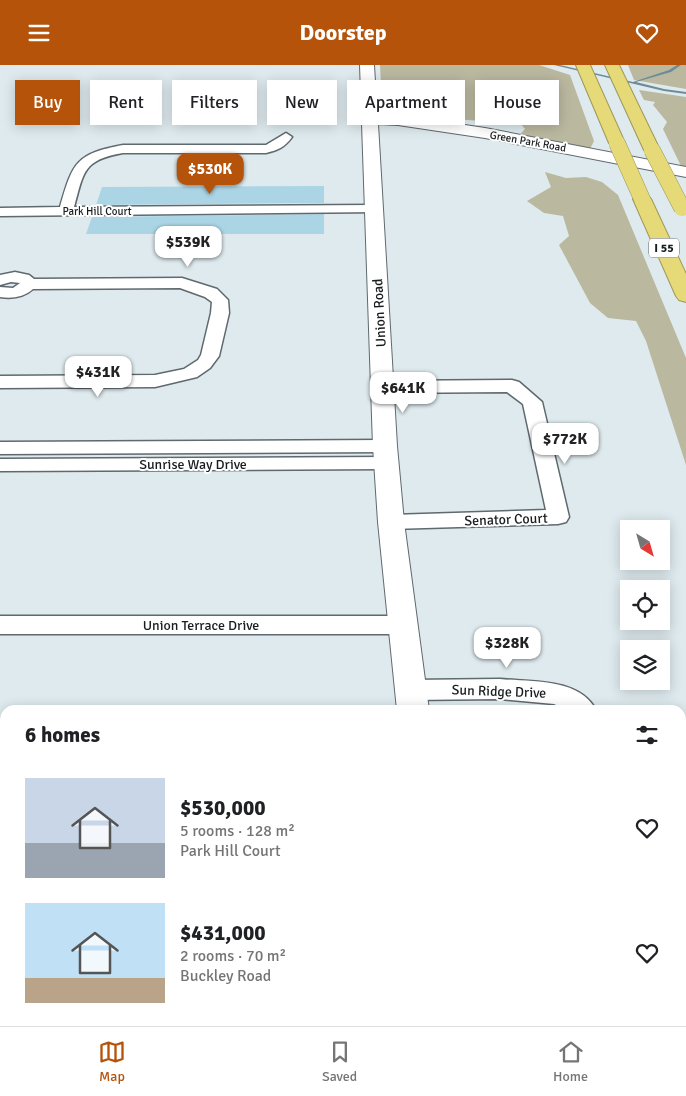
<!DOCTYPE html>
<html lang="en">
<head>
<meta charset="utf-8">
<style>
  :root { --surface:#fff; --page:#f2f2f2; --text:#202124; --muted:#757577; --line:#e0e0e0; --accent:#b45309 }
  body { margin:0; font-family:Signika,sans-serif; background:var(--page); color:var(--text); height:100vh; display:flex; flex-direction:column; font-size:19px; white-space:nowrap }
  * { box-sizing:border-box; margin:0 }
  p { font-size:16px; color:var(--muted) }
  .icon { flex:none; width:28px; height:28px; fill:none; stroke:currentColor; stroke-width:2; stroke-linecap:round; stroke-linejoin:round }
  .map { position:relative; flex:1; overflow:hidden }
  .sheet { position:absolute; left:0px; top:640px; width:686px; height:321px; display:flex; flex-direction:column; background:var(--surface); border-radius:15px 15px 0 0; box-shadow:0 2px 12px #0003 }
  .sheet>* { flex:none }
  .top-card { position:absolute; left:15px; top:15px; width:656px; height:45px; display:flex; gap:10px }
  .needle { width:32px; rotate:143deg }
  .controls { position:absolute; left:620px; top:455px; display:grid; gap:10px }
  .controls a { display:grid; place-items:center; width:50px; height:50px; border-radius:0px; background:var(--surface); box-shadow:0 2px 12px #0003; font-size:25px }
  .price { position:absolute; translate:-50% -42px; padding:0 11px; border-radius:10px; background:#fff; color:#222; font-size:16px; line-height:32px; filter:drop-shadow(0 1px 2px #0008) }
  .price::after { content:''; position:absolute; left:50%; top:30px; width:15px; height:11px; margin-left:-8px; background:inherit; clip-path:polygon(0 0,100% 0,50% 100%) }
  .price.current { background:var(--accent); color:#fff }
  ul { padding:0; list-style:none }
  li { display:flex; align-items:center; gap:15px; height:125px; padding:0 25px }
  li span { display:grid; place-items:center; flex:none; width:140px; height:100px; border-radius:0px; color:#555 }
  li>.icon { margin-inline-start:auto }
  span .icon { width:60px; height:60px; fill:#fffc; stroke-width:1 }
  li b { font-size:21px }
  h2 { display:flex; justify-content:space-between; align-items:center; height:60px; padding:0 25px; font-size:21px }
  .chip { padding:0 18px; border-radius:0px; background:var(--surface); box-shadow:0 2px 12px #0003; font-size:18px; line-height:45px }
  .chip.current { background:var(--accent); color:#fff }
  header { display:flex; justify-content:space-between; align-items:center; height:65px; padding:0 25px; background:var(--accent); color:#fff; font-size:22px; font-weight:700 }
  .dock { display:flex; justify-content:space-around; align-items:center; height:70px; border-top:1px solid var(--line); background:var(--surface); font-size:14px; color:var(--muted) }
  .dock a { display:grid; justify-items:center; gap:2px }
  .dock .current { color:var(--accent) }
  .map>svg:first-child { display:block }
  .built { fill:#cce0e8 }
  .green { fill:#bbb8a0 }
  .lines { fill:none; stroke-linecap:round; stroke-linejoin:round }
  .stream { fill:#6e8c98; fill-rule:evenodd }
  .building { fill:#abd5e5 }
  .street-casing { stroke:#5f696e; stroke-width:3 }
  .secondary-casing { stroke:#5f696e; stroke-width:2 }
  .highway-casing { stroke:#9e9759; stroke-width:2 }
  .street { fill:#fff; fill-rule:evenodd }
  .secondary { fill:#fff; fill-rule:evenodd }
  .highway { fill:#e5d978; fill-rule:evenodd }
  .highway-bridge-casing { stroke:#9e9759; stroke-width:17; stroke-linecap:butt }
  .highway-bridge { stroke:#e5d978; stroke-width:16 }
  .labels { text-anchor:middle; stroke-width:4; stroke-linejoin:round; paint-order:stroke }
  .far-street-label { font-size:11px; fill:#191d1f; stroke:#fff }
  .shield { fill:#fff; stroke:#5e6162; stroke-width:1 }
  .shield-label { font-size:12px; font-weight:bold; fill:#191d1f }
  .street-label { font-size:14px; fill:#191d1f; stroke:#fff }
</style>
</head>
<body>
<header><svg class="icon" aria-label="menu" viewBox="0 0 24 24"><path d="M4 6h16M4 12h16M4 18h16"/></svg>Doorstep<svg class="icon" aria-label="heart" viewBox="0 0 24 24"><path d="M12 20l-8-8c-3-5 5-10 8-4 3-6 11-1 8 4z"/></svg></header>
<div class="map">
<svg width="686" height="961" viewBox="0 0 686 961">
  <rect width="100%" height="100%" fill="#deeaee"/>
  <!-- built -->
  <path class="built" d="M0,693H5V956H407L408,961H0Z"/>
  <!-- green -->
  <path class="green" d="M380,0H539L570,10L594,76L590,84L520,69L525,64L520,58L467,55L424,49L403,53L391,50L384,46L382,42Z
    M628,0H686V24L634,15Z
    M639,25L686,32V102L681,101L663,64L667,57L653,40L655,37L644,35Z
    M545,107L566,113L586,112L602,117L618,130L686,293V400L646,276L636,256L608,253L590,238L559,180L569,171L563,151L544,148L527,136L551,122Z"/>
  <g class="lines">
    <!-- stream -->
    <path class="stream" d="M554,0H560L633,17L669,5L677,0H681L671,7L636,17L664,24L686,27V29L664,26Z"/>
  </g>
  <!-- building -->
  <path class="building" d="M324,121V138L96,140L102,122Z
    M324,149V169H86L92,152Z"/>
  <g class="lines">
    <!-- street casing -->
    <g class="street-casing">
      <path id="street" d="M286,68L292,72C285,82 278,85 266,88H123C83,95 84,106 74,142L374,140L379,141L381,144L379,147L0,151V143L60,142C73,98 75,89 123,80H266Z
        M15,207L29,210L34,214L182,213L217,224L228,235L229,248L219,291L210,303L197,312L155,322L0,323V311L155,310L184,304L198,295L201,290L211,248L212,237L205,232L180,223L33,224C24,232 12,234 0,232V222L13,223L20,218L11,217L0,220V210Z
        M512,315L519,317L542,337L569,452L566,457L558,459L391,464L383,462L380,457L383,452L391,450L546,445L523,339L507,327L382,328L375,326L373,322L375,318L382,316Z
        M385,375L392,377L395,381L392,385L385,387L0,389V377Z
        M386,392L393,394L396,398L393,402L386,404L0,406V394Z
        M0,551H403L412,554L415,560L412,566L403,569H0Z
        M500,614C532,617 579,613 596,645H567L554,639L500,634L411,635L402,632L398,625L402,618L411,615Z
        M681,952L684,961H650L649,956H681Z"/>
    </g>
    <!-- secondary casing -->
    <g class="secondary-casing">
      <path id="secondary" d="M360,0H374L377,50H398L485,63L686,102V112L485,73L398,60L378,59L397,381L404,457L429,645H397L378,457L373,381Z
        M433,956H474L475,961H433Z"/>
    </g>
    <!-- highway casing -->
    <g class="highway-casing">
      <path id="highway" d="M576,0H590L625,78L623,81H611L609,78Z
        M605,0H619L660,85L658,88H646L644,85Z
        M642,129L648,130L651,134L686,209V237L679,235L676,231L633,134L636,130Z"/>
    </g>
    <!-- street -->
    <use href="#street" class="street"/>
    <!-- secondary -->
    <use href="#secondary" class="secondary"/>
    <!-- highway -->
    <use href="#highway" class="highway"/>
    <!-- highway-bridge casing -->
    <g class="highway-bridge-casing">
      <path id="highway-bridge" d="M617,78L642,134
        M652,85L682,143"/>
    </g>
    <!-- highway-bridge -->
    <use href="#highway-bridge" class="highway-bridge"/>
  </g>
  <g class="labels">
    <!-- far-street labels -->
    <g class="far-street-label">
      <text transform="translate(528 76) rotate(10)" y="4">Green Park Road</text>
      <text x="97" y="150">Park Hill Court</text>
    </g>
    <!-- shield labels -->
    <rect class="shield" x="649" y="173.5" width="30" height="19" rx="4"/>
    <g class="shield-label">
      <text x="664" y="187">I 55</text>
    </g>
    <!-- street labels -->
    <g class="street-label">
      <text transform="translate(379 248) rotate(-93)" y="5">Union Road</text>
      <text x="193" y="404">Sunrise Way Drive</text>
      <text transform="translate(506 454) rotate(-2)" y="5">Senator Court</text>
      <text x="201" y="565">Union Terrace Drive</text>
      <text transform="translate(499 626) rotate(2)" y="5">Sun Ridge Drive</text>
    </g>
  </g>
</svg>
<div class="controls">
<a><svg class="needle" viewBox="-14 -14 28 28"><path d="M0-13l5 13h-10z" fill="#e53935"/><path d="M0 13l5-13h-10z" fill="#757577"/></svg></a>
<a><svg class="icon" aria-label="locate" viewBox="0 0 24 24"><circle cx="12" cy="12" r="6"/><path d="M12 2v4M12 18v4M2 12h4M18 12h4"/></svg></a>
<a><svg class="icon" aria-label="layers" viewBox="0 0 24 24"><path d="M12 4l9 5-9 5-9-5zM3 14l9 5 9-5"/></svg></a>
</div>
<b class="price current" style="left:210px;top:130px">$530K</b>
<b class="price" style="left:188px;top:203px">$539K</b>
<b class="price" style="left:98px;top:333px">$431K</b>
<b class="price" style="left:403px;top:349px">$641K</b>
<b class="price" style="left:565px;top:400px">$772K</b>
<b class="price" style="left:507px;top:604px">$328K</b>
<div class="top-card">
<a class="chip current">Buy</a>
<a class="chip">Rent</a>
<a class="chip">Filters</a>
<a class="chip">New</a>
<a class="chip">Apartment</a>
<a class="chip">House</a>
</div>
<section class="sheet">
<h2>6 homes<svg class="icon" aria-label="filters" viewBox="0 0 24 24"><path d="M4 7h16M4 17h16"/><circle cx="9" cy="7" r="2"/><circle cx="15" cy="17" r="2"/></svg></h2>
<ul>
<li><span style="background:linear-gradient(#c9d6e8 65%,#9aa5b1 0)"><svg class="icon" aria-label="home" viewBox="0 0 24 24"><path d="M3 11l9-7 9 7M6 9v11h12V9"/></svg></span><div><b>$530,000</b><p>5 rooms · 128 m²</p><p>Park Hill Court</p></div><svg class="icon" aria-label="heart" viewBox="0 0 24 24"><path d="M12 20l-8-8c-3-5 5-10 8-4 3-6 11-1 8 4z"/></svg></li>
<li><span style="background:linear-gradient(#bfe0f5 75%,#b9a48a 0)"><svg class="icon" aria-label="home" viewBox="0 0 24 24"><path d="M3 11l9-7 9 7M6 9v11h12V9"/></svg></span><div><b>$431,000</b><p>2 rooms · 70 m²</p><p>Buckley Road</p></div><svg class="icon" aria-label="heart" viewBox="0 0 24 24"><path d="M12 20l-8-8c-3-5 5-10 8-4 3-6 11-1 8 4z"/></svg></li>
</ul>
</section>
</div>
<nav class="dock">
<a class="current"><svg class="icon" aria-label="map" viewBox="0 0 24 24"><path d="M3 6l6-2 6 2 6-2v14l-6 2-6-2-6 2zM9 4v14M15 6v14"/></svg>Map</a>
<a><svg class="icon" aria-label="saved" viewBox="0 0 24 24"><path d="M7 4h10v16l-5-4-5 4z"/></svg>Saved</a>
<a><svg class="icon" aria-label="home" viewBox="0 0 24 24"><path d="M3 11l9-7 9 7M6 9v11h12V9"/></svg>Home</a>
</nav>
</body>
</html>
